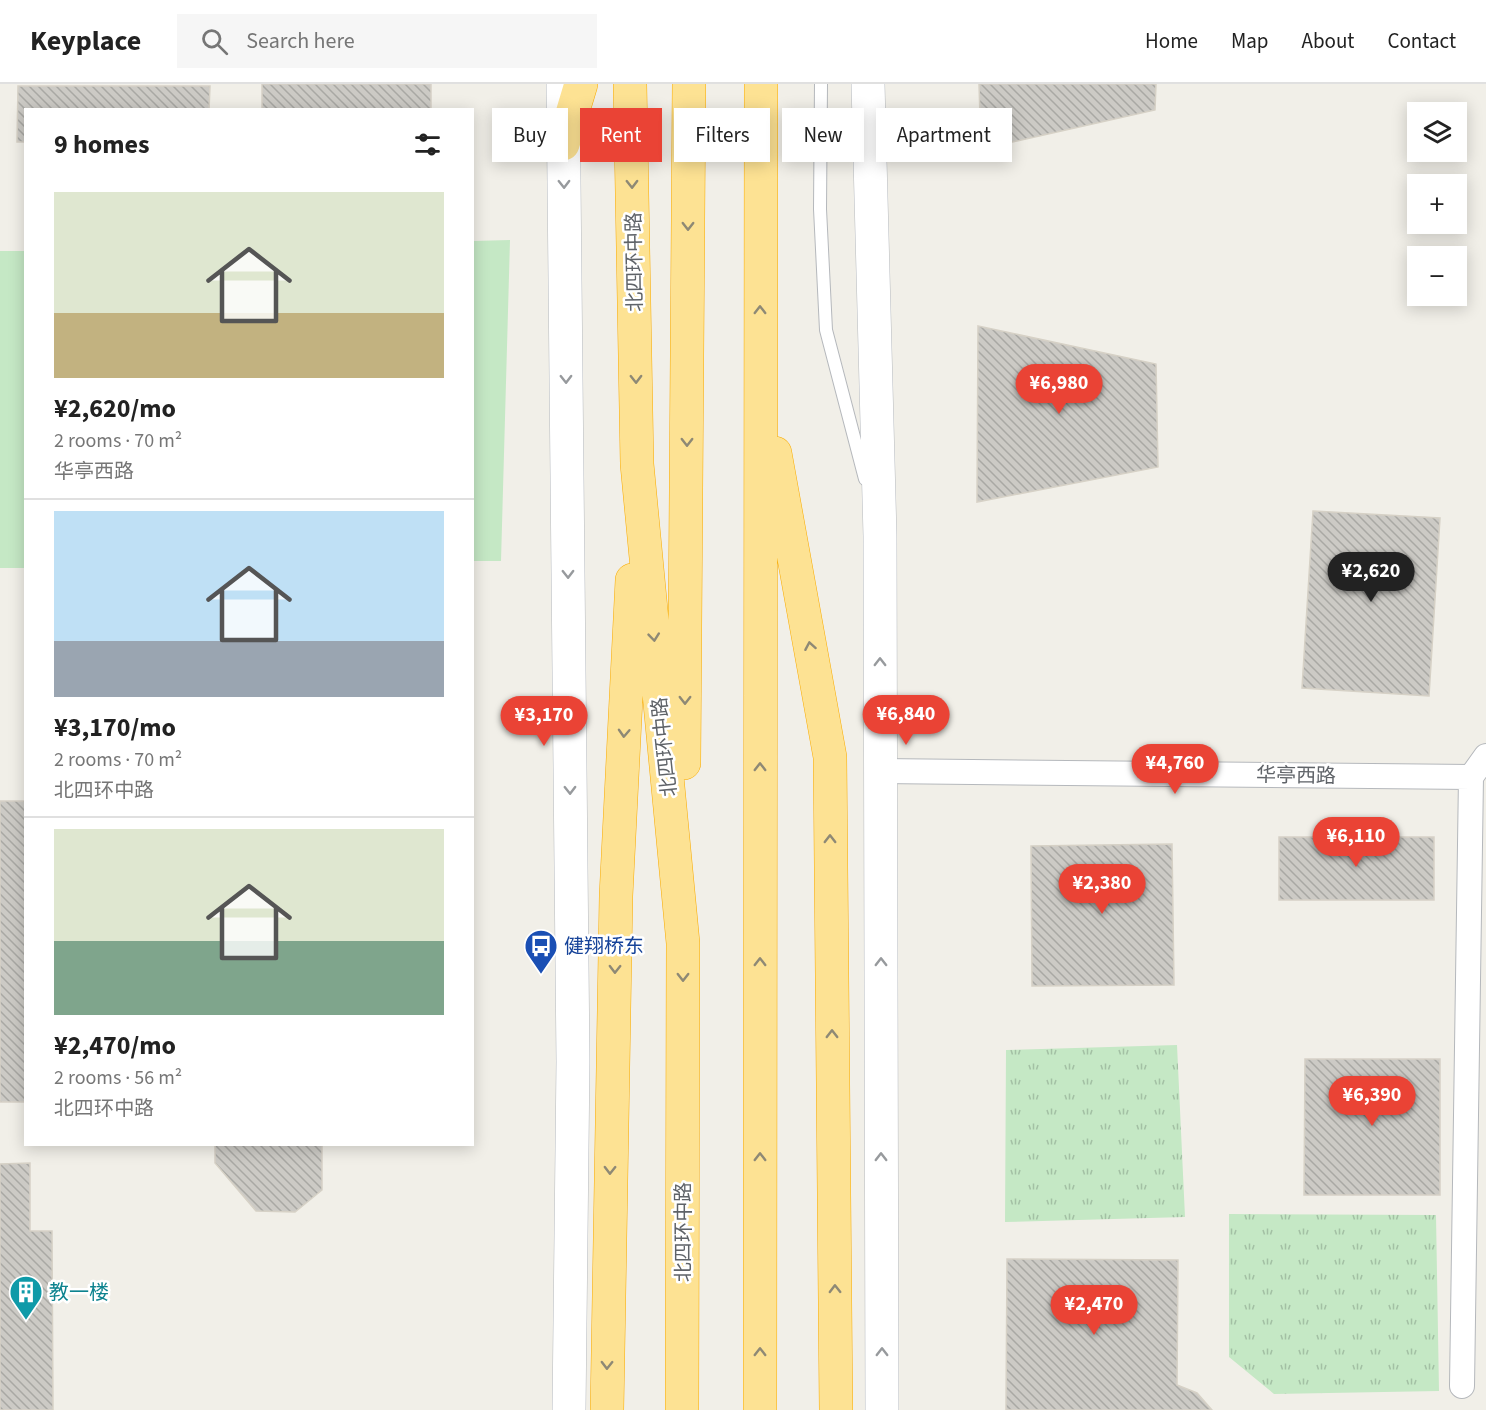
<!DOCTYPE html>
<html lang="en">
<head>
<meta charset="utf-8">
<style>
  :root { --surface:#fff; --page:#f6f6f6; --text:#222; --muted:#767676; --line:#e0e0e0; --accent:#ea4335 }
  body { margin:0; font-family:"Source Sans 3","Noto Sans SC",sans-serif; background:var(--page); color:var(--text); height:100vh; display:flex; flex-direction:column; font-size:22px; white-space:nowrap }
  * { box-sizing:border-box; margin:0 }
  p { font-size:20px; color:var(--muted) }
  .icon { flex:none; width:33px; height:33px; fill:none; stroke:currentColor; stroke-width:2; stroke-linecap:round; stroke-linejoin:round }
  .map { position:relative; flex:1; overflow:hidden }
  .panel { position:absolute; left:24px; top:24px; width:450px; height:1038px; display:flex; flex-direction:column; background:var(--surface); border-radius:0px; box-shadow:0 3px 15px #0003 }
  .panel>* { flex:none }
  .banner { position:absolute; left:492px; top:24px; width:570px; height:54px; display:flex; gap:12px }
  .controls { position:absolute; left:1407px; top:18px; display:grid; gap:12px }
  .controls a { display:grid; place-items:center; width:60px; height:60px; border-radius:0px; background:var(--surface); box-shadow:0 3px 15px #0003; font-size:30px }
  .price { position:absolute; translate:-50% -51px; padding:0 14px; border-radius:21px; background:var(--accent); color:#fff; font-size:20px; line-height:39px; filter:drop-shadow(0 2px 3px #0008) }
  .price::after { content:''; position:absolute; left:50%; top:36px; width:18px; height:14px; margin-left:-9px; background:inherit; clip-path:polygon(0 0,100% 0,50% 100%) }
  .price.on { background:#222; color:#fff }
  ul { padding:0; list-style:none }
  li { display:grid; align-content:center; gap:12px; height:318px; padding:0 30px }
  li+li { border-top:2px solid var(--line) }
  li span { display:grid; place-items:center; height:186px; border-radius:0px; color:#555 }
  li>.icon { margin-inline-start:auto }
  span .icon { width:108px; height:108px; fill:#fffc; stroke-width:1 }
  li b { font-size:26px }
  h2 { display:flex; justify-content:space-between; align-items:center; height:72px; padding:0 30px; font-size:26px }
  .chip { padding:0 21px; border-radius:0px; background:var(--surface); box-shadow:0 3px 15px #0003; font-size:21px; line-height:54px }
  .chip.on { background:var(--accent); color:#fff }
  header { display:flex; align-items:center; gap:36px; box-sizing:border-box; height:84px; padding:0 30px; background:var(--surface); border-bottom:2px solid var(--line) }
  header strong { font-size:28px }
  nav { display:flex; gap:33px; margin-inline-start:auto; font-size:21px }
  .search { width:420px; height:54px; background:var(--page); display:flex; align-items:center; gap:15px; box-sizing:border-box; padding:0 21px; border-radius:0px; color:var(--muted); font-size:22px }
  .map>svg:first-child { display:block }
  .grass { fill:url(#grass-tufts) }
  .pitch { fill:#c5e8c5 }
  .building { fill:url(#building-back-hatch); stroke:#d6d1c6; stroke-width:1.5 }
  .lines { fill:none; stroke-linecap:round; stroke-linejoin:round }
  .lane-casing { stroke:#b5b8bc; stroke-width:14 }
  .street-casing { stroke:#b5b8bc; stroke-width:26 }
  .secondary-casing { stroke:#b6babf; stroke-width:34 }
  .highway-casing { stroke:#f9ab00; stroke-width:34 }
  .lane { stroke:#fff; stroke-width:12 }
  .street { stroke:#fff; stroke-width:24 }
  .secondary { stroke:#fff; stroke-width:33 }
  .highway { stroke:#fde293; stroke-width:33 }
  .oneway { stroke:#979a9d }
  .oneway2 { stroke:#8e8975 }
  .labels { text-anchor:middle; stroke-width:5; stroke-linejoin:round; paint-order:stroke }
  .street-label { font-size:20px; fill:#5f6368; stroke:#fff }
  .transit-label { font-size:20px; fill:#164399; stroke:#fff; text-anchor:start }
  .culture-label { font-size:20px; fill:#0d838f; stroke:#fff; text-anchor:start }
</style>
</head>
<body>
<header>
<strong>Keyplace</strong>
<div class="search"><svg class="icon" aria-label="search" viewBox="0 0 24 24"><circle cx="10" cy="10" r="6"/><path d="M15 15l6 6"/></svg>Search here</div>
<nav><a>Home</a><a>Map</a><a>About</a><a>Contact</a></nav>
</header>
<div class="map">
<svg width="1486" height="1326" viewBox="0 0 1486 1326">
  <defs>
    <pattern id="grass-tufts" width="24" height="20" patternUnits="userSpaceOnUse" patternTransform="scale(1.5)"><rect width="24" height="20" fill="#c5e8c5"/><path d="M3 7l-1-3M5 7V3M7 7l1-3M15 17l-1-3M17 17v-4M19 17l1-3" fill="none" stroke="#a3c0a4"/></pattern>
    <pattern id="building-back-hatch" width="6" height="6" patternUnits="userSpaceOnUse" patternTransform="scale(1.5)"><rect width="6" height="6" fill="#cccac5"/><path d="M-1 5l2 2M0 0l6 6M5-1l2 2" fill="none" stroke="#a9a8a4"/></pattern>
  </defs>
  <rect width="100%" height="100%" fill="#f1efe8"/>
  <!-- grass -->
  <path class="grass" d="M1177,961L1185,1133L1005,1138L1006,966Z
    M1229,1130L1436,1131L1439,1307L1274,1310L1229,1273Z"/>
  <!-- pitch -->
  <path class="pitch" d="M510,156L501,477H473V157Z
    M0,167H25V484H0Z"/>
  <!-- building -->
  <path class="building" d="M262,0H431V26H262Z
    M979,0H1156L1155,26L981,65Z
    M18,2H210L209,26H26V58H17Z
    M978,242L1156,280L1158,383L977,418Z
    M1313,427L1440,434L1429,612L1302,604Z
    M0,717H26V1018H0Z
    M1279,753H1434V816H1279Z
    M1172,760L1174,901L1032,902L1031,762Z
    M1305,975H1440V1111H1304Z
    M215,1060H322V1106L295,1128L256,1127L215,1079Z
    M30,1079V1147H52L53,1326H0V1080Z
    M1007,1175L1178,1176L1177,1301L1197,1309L1212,1326H1006Z"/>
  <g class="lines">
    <!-- lane casing -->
    <g class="lane-casing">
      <path id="lane" d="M821,0L820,125L826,246L865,395"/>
    </g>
    <!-- street casing -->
    <g class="street-casing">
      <path id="street" d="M880,687L1471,693
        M1471,693L1486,672
        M1462,1302L1471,693"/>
    </g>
    <!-- secondary casing -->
    <g class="secondary-casing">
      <path id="secondary" d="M563,0L573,977L569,1326
        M868,0L880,452L882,1326"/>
    </g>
    <!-- highway casing -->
    <g class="highway-casing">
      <path id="highway" d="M630,0L637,380L683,859L682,1326
        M563,60L581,0
        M775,369L830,673L836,1326
        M684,679L689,0
        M607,1326L616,812L632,496
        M760,1326L761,0"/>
    </g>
    <!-- lane -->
    <use href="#lane" class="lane"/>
    <!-- street -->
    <use href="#street" class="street"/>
    <!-- secondary -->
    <use href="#secondary" class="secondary"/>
    <!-- highway -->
    <use href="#highway" class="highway"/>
  </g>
  <!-- one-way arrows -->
  <defs><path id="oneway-chevron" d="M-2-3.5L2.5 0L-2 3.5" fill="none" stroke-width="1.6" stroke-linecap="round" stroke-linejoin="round" transform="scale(1.5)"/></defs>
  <g class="oneway">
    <use href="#oneway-chevron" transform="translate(564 100) rotate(89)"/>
    <use href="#oneway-chevron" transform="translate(566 295) rotate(89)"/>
    <use href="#oneway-chevron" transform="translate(568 490) rotate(89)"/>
    <use href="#oneway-chevron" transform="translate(880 578) rotate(-90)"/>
    <use href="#oneway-chevron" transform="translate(570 706) rotate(89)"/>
    <use href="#oneway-chevron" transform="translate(881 878) rotate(-90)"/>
    <use href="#oneway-chevron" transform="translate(881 1073) rotate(-90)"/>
    <use href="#oneway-chevron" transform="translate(882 1268) rotate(-90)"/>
  </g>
  <g class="oneway2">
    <use href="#oneway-chevron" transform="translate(632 100) rotate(89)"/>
    <use href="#oneway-chevron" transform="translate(688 142) rotate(90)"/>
    <use href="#oneway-chevron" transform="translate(760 226) rotate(-90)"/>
    <use href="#oneway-chevron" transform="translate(636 295) rotate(89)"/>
    <use href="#oneway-chevron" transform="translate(687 358) rotate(90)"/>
    <use href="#oneway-chevron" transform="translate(654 553) rotate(84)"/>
    <use href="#oneway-chevron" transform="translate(810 562) rotate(-100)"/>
    <use href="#oneway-chevron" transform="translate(685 616) rotate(90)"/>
    <use href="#oneway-chevron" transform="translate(624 649) rotate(93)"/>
    <use href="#oneway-chevron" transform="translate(760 683) rotate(-90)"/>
    <use href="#oneway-chevron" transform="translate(830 755) rotate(-90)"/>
    <use href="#oneway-chevron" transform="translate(760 878) rotate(-90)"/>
    <use href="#oneway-chevron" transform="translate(615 885) rotate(91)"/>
    <use href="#oneway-chevron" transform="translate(683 893) rotate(90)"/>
    <use href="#oneway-chevron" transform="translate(832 950) rotate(-90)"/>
    <use href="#oneway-chevron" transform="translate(760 1073) rotate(-90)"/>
    <use href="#oneway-chevron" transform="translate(610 1086) rotate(91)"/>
    <use href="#oneway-chevron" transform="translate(835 1205) rotate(-91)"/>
    <use href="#oneway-chevron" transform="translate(760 1268) rotate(-90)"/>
    <use href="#oneway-chevron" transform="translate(607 1281) rotate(91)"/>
  </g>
  <!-- icons -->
  <defs>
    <g id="bus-pin" transform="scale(1.725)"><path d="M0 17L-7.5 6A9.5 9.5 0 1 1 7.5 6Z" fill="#1a4fb4" stroke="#fff"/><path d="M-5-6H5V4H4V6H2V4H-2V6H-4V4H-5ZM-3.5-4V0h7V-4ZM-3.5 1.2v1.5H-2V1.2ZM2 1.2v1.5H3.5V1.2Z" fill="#fff"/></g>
    <g id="building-pin" transform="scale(1.725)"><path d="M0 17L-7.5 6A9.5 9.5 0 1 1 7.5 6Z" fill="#0f9aa8" stroke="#fff"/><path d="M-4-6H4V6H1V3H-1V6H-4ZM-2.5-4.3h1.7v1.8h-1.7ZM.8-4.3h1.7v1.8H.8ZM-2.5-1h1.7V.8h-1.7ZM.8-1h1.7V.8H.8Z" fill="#fff"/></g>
  </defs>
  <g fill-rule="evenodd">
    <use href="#bus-pin" x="541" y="862"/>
    <use href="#building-pin" x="26" y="1208"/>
  </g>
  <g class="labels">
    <!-- street labels -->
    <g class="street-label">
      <text transform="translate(634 178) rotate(-91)" y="7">北四环中路</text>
      <text transform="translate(664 663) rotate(-96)" y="7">北四环中路</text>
      <text transform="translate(1296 691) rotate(1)" y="7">华亭西路</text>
      <text transform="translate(683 1148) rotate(-90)" y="7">北四环中路</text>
    </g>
    <!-- transit labels -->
    <g class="transit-label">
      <text x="564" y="869">健翔桥东</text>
    </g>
    <!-- culture labels -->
    <g class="culture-label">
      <text x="49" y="1215">教一楼</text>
    </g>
  </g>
</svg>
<div class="controls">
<a><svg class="icon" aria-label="layers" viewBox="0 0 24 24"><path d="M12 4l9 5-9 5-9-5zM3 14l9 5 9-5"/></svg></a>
<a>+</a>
<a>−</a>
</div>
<b class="price" style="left:1059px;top:331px">¥6,980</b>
<b class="price on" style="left:1371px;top:519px">¥2,620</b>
<b class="price" style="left:906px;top:662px">¥6,840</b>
<b class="price" style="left:544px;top:663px">¥3,170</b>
<b class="price" style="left:1175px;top:711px">¥4,760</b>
<b class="price" style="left:1356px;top:784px">¥6,110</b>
<b class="price" style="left:1102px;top:831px">¥2,380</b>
<b class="price" style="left:1372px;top:1043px">¥6,390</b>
<b class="price" style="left:1094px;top:1252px">¥2,470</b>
<div class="banner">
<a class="chip">Buy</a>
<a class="chip on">Rent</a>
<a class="chip">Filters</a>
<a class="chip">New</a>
<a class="chip">Apartment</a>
</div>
<section class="panel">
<h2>9 homes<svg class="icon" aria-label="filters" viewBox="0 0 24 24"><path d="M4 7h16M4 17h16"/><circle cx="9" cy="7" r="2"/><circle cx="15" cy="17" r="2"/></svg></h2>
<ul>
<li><span style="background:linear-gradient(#dfe7d0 65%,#c2b280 0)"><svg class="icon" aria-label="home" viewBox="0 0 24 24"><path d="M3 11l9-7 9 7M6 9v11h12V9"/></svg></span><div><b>¥2,620/mo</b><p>2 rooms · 70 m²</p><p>华亭西路</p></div></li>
<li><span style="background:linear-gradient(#bfe0f5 70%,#9aa5b1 0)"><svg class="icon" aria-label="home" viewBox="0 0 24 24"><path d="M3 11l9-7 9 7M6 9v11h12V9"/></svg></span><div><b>¥3,170/mo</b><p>2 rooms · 70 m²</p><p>北四环中路</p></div></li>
<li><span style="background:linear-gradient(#dfe7d0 60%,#7fa58c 0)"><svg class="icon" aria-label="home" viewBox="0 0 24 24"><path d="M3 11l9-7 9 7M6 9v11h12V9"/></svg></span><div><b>¥2,470/mo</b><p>2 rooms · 56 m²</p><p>北四环中路</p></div></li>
</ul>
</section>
</div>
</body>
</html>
